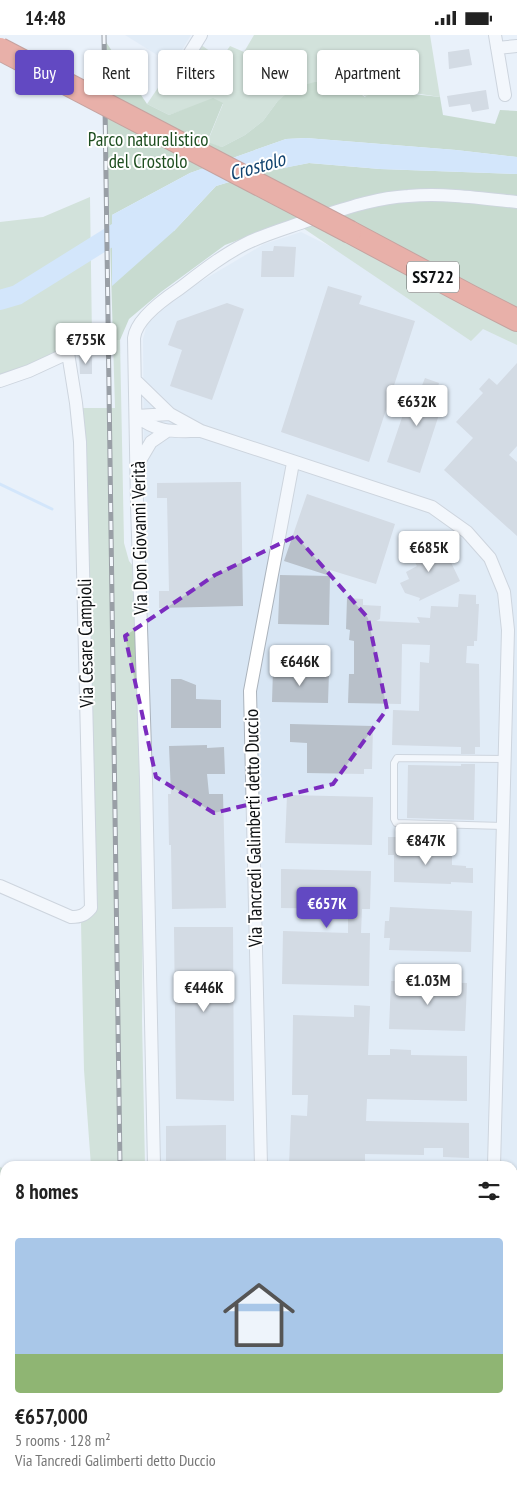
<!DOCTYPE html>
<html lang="en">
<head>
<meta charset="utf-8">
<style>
  :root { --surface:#fff; --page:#f6f6f6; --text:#222; --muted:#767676; --accent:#6249c2 }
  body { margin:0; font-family:"PT Sans Narrow",sans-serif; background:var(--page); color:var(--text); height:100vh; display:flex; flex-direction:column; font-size:19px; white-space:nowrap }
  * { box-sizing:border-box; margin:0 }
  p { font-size:16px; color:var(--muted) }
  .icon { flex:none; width:28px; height:28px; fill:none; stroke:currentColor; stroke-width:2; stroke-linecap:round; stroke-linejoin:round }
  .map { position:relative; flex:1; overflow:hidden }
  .side { position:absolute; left:0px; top:1126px; width:518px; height:336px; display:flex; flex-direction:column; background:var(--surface); border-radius:15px 15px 0 0; box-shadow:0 1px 4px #0004 }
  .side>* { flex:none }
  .top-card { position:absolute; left:15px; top:15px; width:488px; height:45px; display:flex; gap:10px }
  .price { position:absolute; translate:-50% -42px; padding:0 11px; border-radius:5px; background:#fff; color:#222; font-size:16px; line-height:32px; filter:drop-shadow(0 1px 2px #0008) }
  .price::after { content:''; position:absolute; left:50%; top:30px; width:15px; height:11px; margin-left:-8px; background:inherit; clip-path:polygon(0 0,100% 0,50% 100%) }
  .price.on { background:var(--accent); color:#fff }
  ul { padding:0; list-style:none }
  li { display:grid; align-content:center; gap:10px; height:265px; padding:0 15px }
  li span { display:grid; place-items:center; height:155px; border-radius:5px; color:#555 }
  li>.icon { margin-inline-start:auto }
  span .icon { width:90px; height:90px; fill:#fffc; stroke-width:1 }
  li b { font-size:21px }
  h2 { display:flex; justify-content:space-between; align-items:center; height:60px; padding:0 15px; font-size:21px }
  .pill { padding:0 18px; border-radius:5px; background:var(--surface); box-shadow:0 1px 4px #0004; font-size:18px; line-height:45px }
  .pill.on { background:var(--accent); color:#fff }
  .status { display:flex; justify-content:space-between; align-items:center; height:35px; padding:0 25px; background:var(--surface); direction:ltr }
  .status svg { height:14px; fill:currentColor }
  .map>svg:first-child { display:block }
  .built { fill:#d8e6f4 }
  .green { fill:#b6d0b5 }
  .forest { fill:#9fc19e }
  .water { fill:#b8dafd }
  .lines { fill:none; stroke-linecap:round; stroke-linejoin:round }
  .stream { stroke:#b8dafd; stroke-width:3 }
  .river { stroke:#b8dafd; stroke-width:20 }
  .building { fill:#b8c0c9 }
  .lane-casing { stroke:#abb3bc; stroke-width:8 }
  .street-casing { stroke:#abb3bc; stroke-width:14 }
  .highway-casing { stroke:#9a4534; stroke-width:24 }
  .lane { stroke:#fff; stroke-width:6 }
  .street { stroke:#fff; stroke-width:12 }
  .highway { stroke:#e66247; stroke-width:22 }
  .rail-casing { stroke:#393d40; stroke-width:5 }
  .rail { stroke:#fff; stroke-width:3; stroke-dasharray:9; stroke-linecap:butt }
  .highway-bridge-casing { stroke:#9a4534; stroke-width:24; stroke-linecap:butt }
  .highway-bridge { stroke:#e66247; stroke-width:22 }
  .marked { fill:none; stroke:#7b2cbf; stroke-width:4; stroke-dasharray:10 6; stroke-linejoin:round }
  .labels { text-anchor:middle; stroke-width:4; stroke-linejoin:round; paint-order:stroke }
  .shield { fill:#fff; stroke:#565859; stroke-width:1 }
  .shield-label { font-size:18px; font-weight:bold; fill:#0d1012 }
  .park-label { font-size:19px; fill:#1e4e20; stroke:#fff }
  .street-label { font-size:19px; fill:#0d1012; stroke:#fff }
  .water-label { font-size:20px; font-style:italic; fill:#11436f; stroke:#fff }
</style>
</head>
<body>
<div class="status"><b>14:48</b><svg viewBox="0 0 49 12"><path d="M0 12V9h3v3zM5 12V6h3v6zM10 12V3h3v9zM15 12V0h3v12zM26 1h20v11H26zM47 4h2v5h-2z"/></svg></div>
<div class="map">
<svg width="517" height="1462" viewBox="0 0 517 1462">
  <rect width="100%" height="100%" fill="#e9f1fa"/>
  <!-- built -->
  <path class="built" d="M125,0H191L173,30Z
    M301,197L517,303V1462H158V1458H512V1131H158L144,445L143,304L147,289L178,260L264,209Z"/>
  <!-- green -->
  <path class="green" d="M254,0H430L440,62L414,58L366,62L345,48L277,67L263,86L245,100L222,112L207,108L223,69L189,73L169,80L147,69L178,23L185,26L197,7L221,24L230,11L244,17Z
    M90,162L92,303L67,312L0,343V187L43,182Z
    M314,188L517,293V310L483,294L471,306L303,193Z
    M113,305H120L124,508L129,526L133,531L143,856L142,986L145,1131H91L84,1035L81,886L87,882L80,373H115Z
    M0,1132L5,1134V1224L0,1222Z
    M90,1458H144V1462H90Z"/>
  <!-- forest -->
  <path class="forest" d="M104,4L147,69L169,80L213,63L223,68L207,107L222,112L245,100L263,86L277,67L293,53L315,47L345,48L365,62L376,55L440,62L443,80L495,89L500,75L517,76V122L456,115L306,103L286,104L190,138L112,180L174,196L216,151L259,138L293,131L309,128L380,134L517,139V162L465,155L362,162L294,184L225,210L161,257L129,284L120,305H113Z
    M414,165H465L517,171V278L335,181L366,171Z"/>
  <!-- water -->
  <path class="water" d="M306,103L456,115L517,122V139L380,134L309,128L259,138L216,151L174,196L112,251V180L190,138L286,104Z"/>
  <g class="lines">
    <!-- stream -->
    <path class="stream" d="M0,449L52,474"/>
    <!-- river -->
    <path class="river" d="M0,265L17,260L134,187"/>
  </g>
  <!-- building -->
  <path class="building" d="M469,14L472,30L449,34L448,17Z
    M486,55L489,74L472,77L470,69L449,72L447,61Z
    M274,211L296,212L294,242H261L262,216H273Z
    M328,251L362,261L359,269L415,286L369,427L281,397Z
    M227,268L244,274L212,365L170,351L182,315L168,310L177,286Z
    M79,321H92V339H80Z
    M517,328V411L509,420L517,427V501L444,435L473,403L456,387L483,358L479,354L489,343L497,350Z
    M425,343L439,348L436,358L445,361L420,438L387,427L413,350L421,353Z
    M241,447L243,571L159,573V556H169L167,463H157V448Z
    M307,459L395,489L376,549L330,535V541L284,526Z
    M430,506L437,519L445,515L460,546L419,566L420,563L405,558L400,548L409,544L406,537L417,531L409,516Z
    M280,540L330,541L329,590L278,589Z
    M459,559L476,560V569H479L477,606H474V611H467L466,628L479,629L480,712H475V719H461V712L392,710L393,675L419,676L420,627L429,628L430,610L402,609L401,669L348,668L349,639H354V606L349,605L350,595L346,594L347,563L363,564V570L381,571L380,584L376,586L420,588L417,582L430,583L431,571L458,572Z
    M273,635L329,637L328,668L272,667Z
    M171,644H181L196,650V664L221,665V693H171Z
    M290,689L373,691L372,734H364V739L307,738V708L290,707Z
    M207,710V713L224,712L225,739H207L209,759H223L226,873L172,874L171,810H169L168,759H171L169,711Z
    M461,729H475L474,785L407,783L408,730L461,731Z
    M287,760L373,762L372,810L285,808Z
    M388,802H399V805H407L406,815L452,816V830L466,831V833H473V848L451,847V849L394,847V820H388Z
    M281,834L371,836L370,874H362L361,898H370L369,951L282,949L283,896L348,898V874L281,873Z
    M390,872L472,876L471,917L389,915L390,903H384L385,886H389Z
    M174,892H233L234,1066L176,1064Z
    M391,946L467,948L465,996L389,994Z
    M354,970L370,971L368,1020H390V1014L411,1015V1020L467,1021V1066L367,1064L366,1086L469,1088V1123L443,1122V1113H424V1120L365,1119V1131H289L291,1080L307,1081L308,1060H292L293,980L354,982Z
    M226,1090V1125L166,1126V1091Z"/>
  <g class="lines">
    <!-- lane casing -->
    <g class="lane-casing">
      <path id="lane" d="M503,791L396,788L394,784V728L397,723L505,724"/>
    </g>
    <!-- street casing -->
    <g class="street-casing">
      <path id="street" d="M495,0L505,60
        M497,13L517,11
        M185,26L201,0
        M135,345L170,379
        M0,346L29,336L68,318L76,368L80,407L91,873C85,880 81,882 71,882L0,851
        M136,381L170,379L201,396L432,472L467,497L490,523L504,557L508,595L494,1131
        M136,381C160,399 173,396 201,396
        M138,429L151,407L167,396
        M154,1131L146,745L137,470L134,303C136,284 164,264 179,254C200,238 221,221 245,209C265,199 287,193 309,185C341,175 373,163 408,161C445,158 480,163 517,167
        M261,1131L250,656L293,428
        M512,1142L517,1141
        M156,1458V1462
        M341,1462V1458
        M488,1462V1458"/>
    </g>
    <!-- highway casing -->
    <g class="highway-casing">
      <path id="highway" d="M350,197L470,261L517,285"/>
    </g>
    <!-- lane -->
    <use href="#lane" class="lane"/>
    <!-- street -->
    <use href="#street" class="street"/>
    <!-- highway -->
    <use href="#highway" class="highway"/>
    <!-- rail casing -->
    <g class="rail-casing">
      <path id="rail" d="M104,0L120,1131
        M120,1462L121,1458"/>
    </g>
    <!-- rail -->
    <use href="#rail" class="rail"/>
    <!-- highway-bridge casing -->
    <g class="highway-bridge-casing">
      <path id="highway-bridge" d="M0,14L350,197"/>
    </g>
    <!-- highway-bridge -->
    <use href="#highway-bridge" class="highway-bridge"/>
  </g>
  <!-- marked area -->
  <path d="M0 0H517V1462H0ZM296,501L368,583L387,674L333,749L214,778L156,742L125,601L215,540Z" fill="#e9f1fa" fill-opacity=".55" fill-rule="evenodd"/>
  <path class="marked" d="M296,501L368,583L387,674L333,749L214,778L156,742L125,601L215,540Z"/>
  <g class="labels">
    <!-- shield labels -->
    <rect class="shield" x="407" y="226.5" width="52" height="31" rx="4"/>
    <g class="shield-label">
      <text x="433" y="248">SS722</text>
    </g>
    <!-- park labels -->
    <g class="park-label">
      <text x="148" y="111">Parco naturalistico<tspan x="148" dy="22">del Crostolo</tspan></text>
    </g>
    <!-- street labels -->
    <g class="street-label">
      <text transform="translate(139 503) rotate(-91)" y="7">Via Don Giovanni Verità</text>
      <text transform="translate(85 608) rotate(-91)" y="7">Via Cesare Campioli</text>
      <text transform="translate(253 793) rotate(-91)" y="7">Via Tancredi Galimberti detto Duccio</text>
    </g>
    <!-- water labels -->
    <g class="water-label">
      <text transform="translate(257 131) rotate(-16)" y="7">Crostolo</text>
    </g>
  </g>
</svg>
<b class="price" style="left:86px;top:330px">€755K</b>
<b class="price" style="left:417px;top:392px">€632K</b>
<b class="price" style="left:429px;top:538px">€685K</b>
<b class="price" style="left:300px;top:652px">€646K</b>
<b class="price" style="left:426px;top:831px">€847K</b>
<b class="price on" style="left:327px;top:894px">€657K</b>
<b class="price" style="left:428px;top:971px">€1.03M</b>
<b class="price" style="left:204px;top:978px">€446K</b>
<div class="top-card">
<a class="pill on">Buy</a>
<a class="pill">Rent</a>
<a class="pill">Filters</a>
<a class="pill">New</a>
<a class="pill">Apartment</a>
</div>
<section class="side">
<h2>8 homes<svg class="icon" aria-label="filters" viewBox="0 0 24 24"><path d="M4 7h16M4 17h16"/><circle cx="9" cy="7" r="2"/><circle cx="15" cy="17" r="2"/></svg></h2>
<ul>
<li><span style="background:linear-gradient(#a9c7e8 75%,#8fb573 0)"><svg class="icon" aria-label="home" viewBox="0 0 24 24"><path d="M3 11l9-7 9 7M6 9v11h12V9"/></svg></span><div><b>€657,000</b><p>5 rooms · 128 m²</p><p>Via Tancredi Galimberti detto Duccio</p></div></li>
</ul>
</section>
</div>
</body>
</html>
